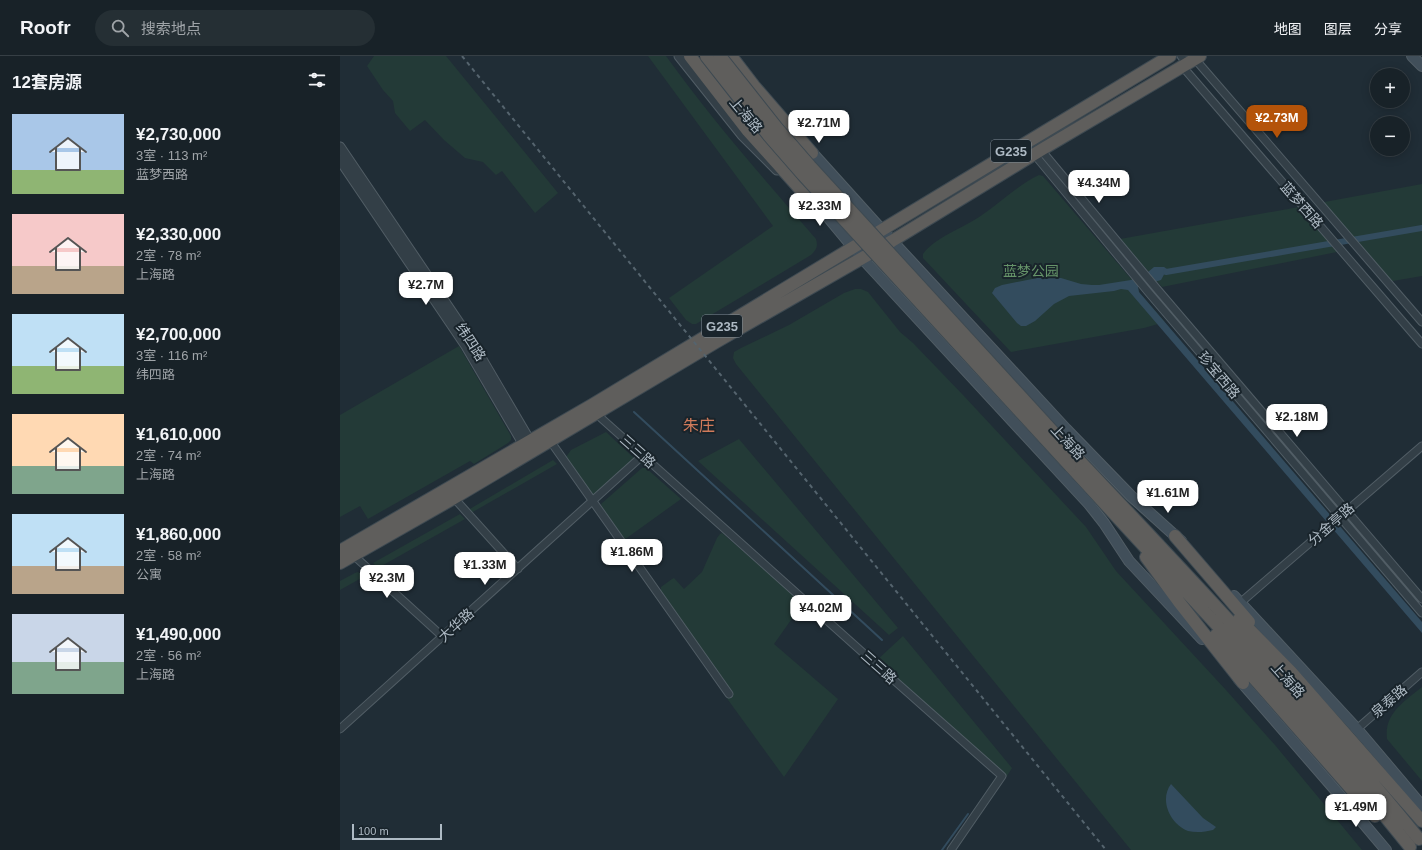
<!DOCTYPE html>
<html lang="zh">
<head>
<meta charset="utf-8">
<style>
  :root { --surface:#182228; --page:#252f34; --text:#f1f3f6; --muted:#9fa4a8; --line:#363f45; --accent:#b45309 }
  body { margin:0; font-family:Arial,"Noto Sans SC",sans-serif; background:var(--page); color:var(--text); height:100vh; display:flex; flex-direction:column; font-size:15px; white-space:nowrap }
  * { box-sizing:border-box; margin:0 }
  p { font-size:13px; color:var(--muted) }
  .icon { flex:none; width:22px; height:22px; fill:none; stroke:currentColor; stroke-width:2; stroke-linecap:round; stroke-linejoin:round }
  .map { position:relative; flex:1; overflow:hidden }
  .drawer { display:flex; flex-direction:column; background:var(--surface); width:340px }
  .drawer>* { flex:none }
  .buttons { position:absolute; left:1030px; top:12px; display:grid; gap:8px }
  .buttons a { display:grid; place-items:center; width:40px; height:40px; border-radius:50%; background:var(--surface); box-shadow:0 2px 10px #0003,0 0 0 1px var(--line); font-size:20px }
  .scale { position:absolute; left:12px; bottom:10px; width:90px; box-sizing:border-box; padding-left:4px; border:2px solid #aebac4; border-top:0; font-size:11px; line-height:14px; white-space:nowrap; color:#aebac4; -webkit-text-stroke:3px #19242b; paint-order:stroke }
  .price { position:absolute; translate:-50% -34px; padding:0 9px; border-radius:8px; background:#fff; color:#222; font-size:13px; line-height:26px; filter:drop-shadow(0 1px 2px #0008) }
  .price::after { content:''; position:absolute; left:50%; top:24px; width:12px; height:9px; margin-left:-6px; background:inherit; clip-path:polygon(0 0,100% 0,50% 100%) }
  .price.active { background:var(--accent); color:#fff }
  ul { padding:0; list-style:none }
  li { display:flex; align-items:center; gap:12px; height:100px; padding:0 12px }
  li span { display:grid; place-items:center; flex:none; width:112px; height:80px; border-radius:0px; color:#555 }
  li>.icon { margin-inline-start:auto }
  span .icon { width:48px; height:48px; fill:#fffc; stroke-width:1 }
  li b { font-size:17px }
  h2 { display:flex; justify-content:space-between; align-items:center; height:48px; padding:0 12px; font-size:17px }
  header { display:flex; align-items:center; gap:24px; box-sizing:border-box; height:56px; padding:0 20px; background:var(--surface); border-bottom:1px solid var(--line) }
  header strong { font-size:19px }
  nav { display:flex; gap:22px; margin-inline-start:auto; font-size:14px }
  .search { width:280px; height:36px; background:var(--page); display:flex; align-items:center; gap:10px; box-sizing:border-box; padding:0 14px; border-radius:22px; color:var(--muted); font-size:15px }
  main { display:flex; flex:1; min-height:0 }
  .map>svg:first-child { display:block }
  .green { fill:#233a37 }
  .water { fill:#334c5e }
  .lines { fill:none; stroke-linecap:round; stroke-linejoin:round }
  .stream { stroke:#334c5e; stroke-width:2 }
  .canal { stroke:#334c5e; stroke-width:6 }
  .minor-casing { stroke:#515d65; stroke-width:9 }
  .tertiary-casing { stroke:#515d65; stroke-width:11 }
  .secondary-casing { stroke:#515d65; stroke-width:12 }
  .trunk-casing { stroke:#3e4a52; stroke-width:14 }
  .minor { stroke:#333f47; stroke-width:7 }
  .tertiary { stroke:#333f47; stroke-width:9 }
  .secondary { stroke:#414f5a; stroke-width:10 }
  .trunk { stroke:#5f5e5c; stroke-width:12 }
  .rail { stroke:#55646e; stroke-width:2; stroke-dasharray:4 4; stroke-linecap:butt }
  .trunk-bridge-casing { stroke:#3e4a52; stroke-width:14; stroke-linecap:butt }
  .trunk-bridge { stroke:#5f5e5c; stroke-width:12 }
  .labels { text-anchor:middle; stroke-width:4; stroke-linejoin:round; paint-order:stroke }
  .shield { fill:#19242b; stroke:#818d96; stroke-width:1 }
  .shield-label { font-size:13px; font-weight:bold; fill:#aebac4 }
  .street-label { font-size:14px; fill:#aebac4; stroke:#19242b }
  .park-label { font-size:14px; fill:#669469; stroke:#19242b }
  .quarter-label { font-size:16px; fill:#d17b5b; stroke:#19242b }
</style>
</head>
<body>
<header>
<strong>Roofr</strong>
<div class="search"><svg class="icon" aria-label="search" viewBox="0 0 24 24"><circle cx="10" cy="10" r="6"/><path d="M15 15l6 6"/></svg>搜索地点</div>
<nav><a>地图</a><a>图层</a><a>分享</a></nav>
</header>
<main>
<section class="drawer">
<h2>12套房源<svg class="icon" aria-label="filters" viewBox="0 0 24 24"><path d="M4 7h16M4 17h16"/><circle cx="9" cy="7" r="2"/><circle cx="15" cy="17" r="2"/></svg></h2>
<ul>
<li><span style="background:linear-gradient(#a9c7e8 70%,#8fb573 0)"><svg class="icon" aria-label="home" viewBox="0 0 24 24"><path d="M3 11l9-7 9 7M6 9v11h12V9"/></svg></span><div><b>¥2,730,000</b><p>3室 · 113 m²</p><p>蓝梦西路</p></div></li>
<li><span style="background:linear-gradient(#f6c9c9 65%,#b9a48a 0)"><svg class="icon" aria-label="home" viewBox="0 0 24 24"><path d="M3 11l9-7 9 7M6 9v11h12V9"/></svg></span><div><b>¥2,330,000</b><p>2室 · 78 m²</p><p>上海路</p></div></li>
<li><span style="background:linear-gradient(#bfe0f5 65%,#8fb573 0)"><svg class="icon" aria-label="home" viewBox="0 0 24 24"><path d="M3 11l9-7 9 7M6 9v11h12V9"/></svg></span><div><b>¥2,700,000</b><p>3室 · 116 m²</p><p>纬四路</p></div></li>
<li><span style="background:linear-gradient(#ffd9b3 65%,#7fa58c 0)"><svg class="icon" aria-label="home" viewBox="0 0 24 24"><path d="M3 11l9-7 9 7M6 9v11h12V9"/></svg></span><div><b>¥1,610,000</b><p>2室 · 74 m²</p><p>上海路</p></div></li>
<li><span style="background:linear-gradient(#bfe0f5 65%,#b9a48a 0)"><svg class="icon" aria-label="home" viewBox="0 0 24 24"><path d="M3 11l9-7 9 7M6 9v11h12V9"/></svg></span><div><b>¥1,860,000</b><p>2室 · 58 m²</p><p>公寓</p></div></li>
<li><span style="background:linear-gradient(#c9d6e8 60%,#7fa58c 0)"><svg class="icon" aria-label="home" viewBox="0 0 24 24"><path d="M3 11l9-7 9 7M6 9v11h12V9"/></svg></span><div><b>¥1,490,000</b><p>2室 · 56 m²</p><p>上海路</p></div></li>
</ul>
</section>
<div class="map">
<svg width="1082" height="794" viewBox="0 0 1082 794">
  <rect width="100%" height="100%" fill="#202d36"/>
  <!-- green -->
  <path class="green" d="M34,0H106L218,137L195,157L162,115L156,119L143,106L125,102L104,84L85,64L70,75L55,57L53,45L43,34L27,10Z
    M308,0H326C372,64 424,123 476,183C478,190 477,193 471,199L356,268H352L346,264L329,242L433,170Z
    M699,119L703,120L798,231L799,236L825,266L804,272L671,296L583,202V198C594,182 625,171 642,159C661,146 678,129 699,119Z
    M1082,128V220L1047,226L979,147Z
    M959,151L997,196L822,231L780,183Z
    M515,233H521L528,236L560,276L573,287L623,339L746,471L776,515L886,634L935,689L1022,794H791L396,308L393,302L394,296L401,292L449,269L504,237Z
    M119,290L171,380V384L168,387L134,408L130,405L28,463L20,450L0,461V359Z
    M266,376L294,402L253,440L226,401L231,394Z
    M399,383L558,572L549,579L358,405Z
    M213,404L217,408L131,457L128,454Z
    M302,412H306L341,443L284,484L262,452L261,448Z
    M120,458L125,463L38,512L33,507Z
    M382,477L463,547L434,588L498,643L444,721L386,641L391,637L321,536V531L332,523L334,522L344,533L362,516L377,482L380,478Z
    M18,516L25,520L0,534V525L15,517Z
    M563,580L672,712L667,720L536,605Z
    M1082,631V725L1047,683C1044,657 1064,646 1082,631Z"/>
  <!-- water -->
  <path class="water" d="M814,211H824L827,213L821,224L798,231L799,236L1082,566V577L788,234L781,233L774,235L729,240L714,248L695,265L686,270H681L677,267L652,237L655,232L662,229L702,221L721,222L741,228L752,229H759L791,224L808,216Z
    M831,728L863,762L876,771L873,774C865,776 856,777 848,775C830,768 819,744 831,728Z"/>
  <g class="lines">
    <!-- stream -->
    <path class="stream" d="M294,356L542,584
      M602,794L628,758"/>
    <!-- canal -->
    <path class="canal" d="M826,216L1082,172"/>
    <!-- minor casing -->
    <g class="minor-casing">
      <path id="minor" d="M841,0L847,8
        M855,3L1082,266
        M842,10L1082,288
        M701,94L817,233L1082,543
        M694,98L809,237L1082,557
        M261,362L530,603L662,720L611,794
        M211,386L389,638
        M114,442L178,513
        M11,497L103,581
        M900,547L1082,390
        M0,673L302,400
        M1017,673L1082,616"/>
    </g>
    <!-- tertiary casing -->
    <g class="tertiary-casing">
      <path id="tertiary" d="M339,0L402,79L437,114
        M0,91L130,283L190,385
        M0,104L126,290L184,389"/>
    </g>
    <!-- secondary casing -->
    <g class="secondary-casing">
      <path id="secondary" d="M1072,0L1082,10
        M381,31L436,98
        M468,92L541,173L726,373L791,440L841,485
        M467,136L522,202L749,448L764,467L789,505L862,583
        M894,540L1017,673L1082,750
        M898,622L997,736L1046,794"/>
    </g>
    <!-- trunk casing -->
    <g class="trunk-casing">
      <path id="trunk" d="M350,0L408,75L470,144
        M391,0L414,30L472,97
        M738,403C855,527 972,651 1079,783
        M730,410L922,618L996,700L1070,791
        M835,480L909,566
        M0,495L252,349L830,0
        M806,501L839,546L903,627
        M0,507L114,442L376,286L552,185L701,94L860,0
        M899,563L951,616L1082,765
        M876,579L1035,760"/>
    </g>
    <!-- minor -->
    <use href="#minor" class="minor"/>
    <!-- tertiary -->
    <use href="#tertiary" class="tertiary"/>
    <!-- secondary -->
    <use href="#secondary" class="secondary"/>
    <!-- trunk -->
    <use href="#trunk" class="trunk"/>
    <!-- rail -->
    <path class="rail" d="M122,0L766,794"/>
    <!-- trunk-bridge casing -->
    <g class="trunk-bridge-casing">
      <path id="trunk-bridge" d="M366,0L429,80L463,119L730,410
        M380,0L437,72L470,110L738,403"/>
    </g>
    <!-- trunk-bridge -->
    <use href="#trunk-bridge" class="trunk-bridge"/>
  </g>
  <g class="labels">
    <!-- shield labels -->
    <g class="shield">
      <rect x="651" y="84" width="40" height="22" rx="3"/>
      <rect x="362" y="259" width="40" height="22" rx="3"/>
    </g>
    <g class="shield-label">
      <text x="671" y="100">G235</text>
      <text x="382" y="275">G235</text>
    </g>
    <!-- street labels -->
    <g class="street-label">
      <text transform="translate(406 59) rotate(50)" y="5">上海路</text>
      <text transform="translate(962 149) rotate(49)" y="5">蓝梦西路</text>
      <text transform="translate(131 286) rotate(57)" y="5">纬四路</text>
      <text transform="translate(879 319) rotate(50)" y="5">珍宝西路</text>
      <text transform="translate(728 386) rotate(47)" y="5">上海路</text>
      <text transform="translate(298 395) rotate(42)" y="5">三三路</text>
      <text transform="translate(991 468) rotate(-41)" y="5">分金亭路</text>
      <text transform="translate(116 569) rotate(-42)" y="5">大华路</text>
      <text transform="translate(539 611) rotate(42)" y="5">三三路</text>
      <text transform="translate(948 624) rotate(48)" y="5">上海路</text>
      <text transform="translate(1049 645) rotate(-41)" y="5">泉泰路</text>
    </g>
    <!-- park labels -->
    <g class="park-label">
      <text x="691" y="220">蓝梦公园</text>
    </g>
    <!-- quarter labels -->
    <g class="quarter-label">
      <text x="359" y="375">朱庄</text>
    </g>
  </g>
</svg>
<div class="buttons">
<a>+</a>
<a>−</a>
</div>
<div class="scale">100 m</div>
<b class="price active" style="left:937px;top:83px">¥2.73M</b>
<b class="price" style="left:479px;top:88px">¥2.71M</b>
<b class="price" style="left:759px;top:148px">¥4.34M</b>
<b class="price" style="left:480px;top:171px">¥2.33M</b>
<b class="price" style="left:86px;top:250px">¥2.7M</b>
<b class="price" style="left:957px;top:382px">¥2.18M</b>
<b class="price" style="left:828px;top:458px">¥1.61M</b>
<b class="price" style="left:292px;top:517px">¥1.86M</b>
<b class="price" style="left:145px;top:530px">¥1.33M</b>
<b class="price" style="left:47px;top:543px">¥2.3M</b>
<b class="price" style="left:481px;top:573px">¥4.02M</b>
<b class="price" style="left:1016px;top:772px">¥1.49M</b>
</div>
</main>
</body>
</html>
